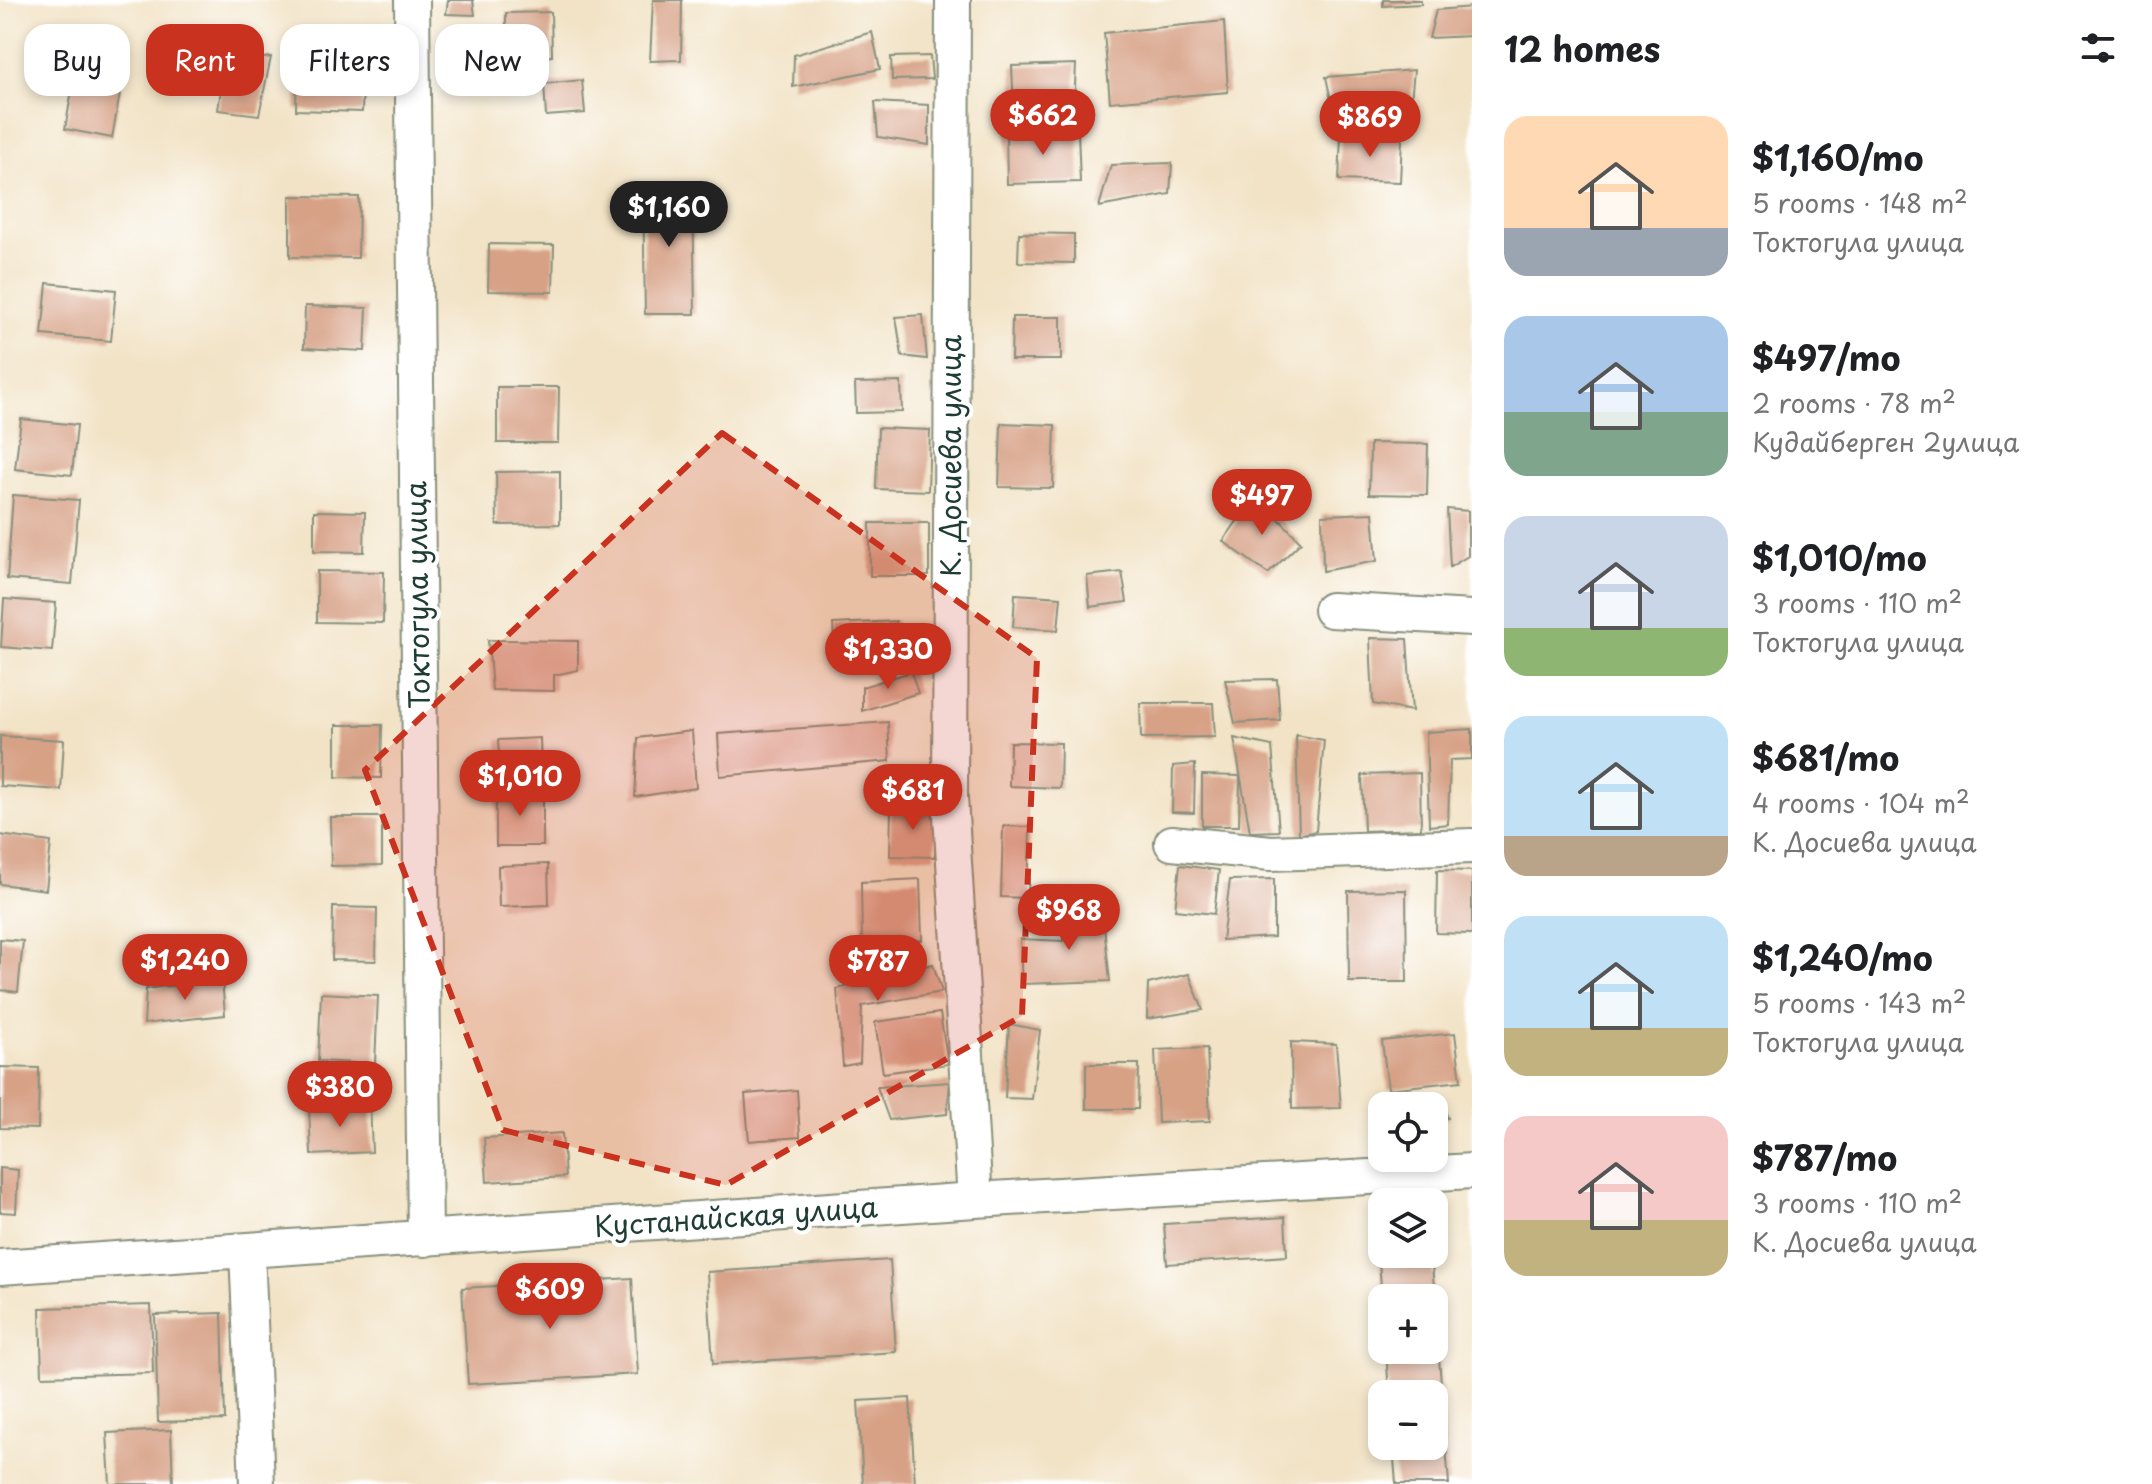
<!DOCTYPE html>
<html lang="en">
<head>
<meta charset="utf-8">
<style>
  :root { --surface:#fff; --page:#f2f2f2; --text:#202124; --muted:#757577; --accent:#c8321e }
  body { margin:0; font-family:"Playpen Sans",sans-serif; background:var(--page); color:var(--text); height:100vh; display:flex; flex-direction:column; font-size:30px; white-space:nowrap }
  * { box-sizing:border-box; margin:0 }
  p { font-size:26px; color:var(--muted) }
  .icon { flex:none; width:44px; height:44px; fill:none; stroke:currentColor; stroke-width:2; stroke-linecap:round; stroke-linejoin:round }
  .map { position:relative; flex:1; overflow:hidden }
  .sheet { display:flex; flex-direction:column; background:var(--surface); width:680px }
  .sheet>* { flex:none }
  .top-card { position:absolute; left:24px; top:24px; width:760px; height:72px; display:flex; gap:16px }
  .controls { position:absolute; left:1368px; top:1092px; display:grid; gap:16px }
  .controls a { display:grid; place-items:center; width:80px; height:80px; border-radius:16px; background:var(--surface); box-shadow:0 4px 12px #0003; font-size:40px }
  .price { position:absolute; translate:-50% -68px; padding:0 18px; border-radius:28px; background:var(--accent); color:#fff; font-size:26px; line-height:52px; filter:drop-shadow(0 2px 4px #0008) }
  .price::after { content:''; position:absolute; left:50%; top:48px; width:24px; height:18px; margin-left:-12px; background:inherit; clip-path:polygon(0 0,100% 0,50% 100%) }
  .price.active { background:#222; color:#fff }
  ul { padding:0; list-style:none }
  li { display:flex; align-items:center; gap:24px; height:200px; padding:0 32px }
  li span { display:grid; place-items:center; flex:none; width:224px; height:160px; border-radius:24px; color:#555 }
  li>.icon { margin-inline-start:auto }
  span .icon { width:96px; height:96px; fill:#fffc; stroke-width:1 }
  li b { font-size:34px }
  h2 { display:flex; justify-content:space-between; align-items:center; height:96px; padding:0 32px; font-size:34px }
  .chip { padding:0 28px; border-radius:24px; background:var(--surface); box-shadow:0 4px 12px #0003; font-size:28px; line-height:72px }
  .chip.active { background:var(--accent); color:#fff }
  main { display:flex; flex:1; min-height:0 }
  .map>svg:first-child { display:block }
  .building { fill:#d7a186 }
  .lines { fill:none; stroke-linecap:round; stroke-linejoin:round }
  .minor-casing { stroke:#88907d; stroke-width:38 }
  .minor { stroke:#fff; stroke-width:34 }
  .marked { fill:#c8321e; fill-opacity:0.2; stroke:#c8321e; stroke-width:6; stroke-dasharray:16 10; stroke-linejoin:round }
  .labels { text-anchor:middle; stroke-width:8; stroke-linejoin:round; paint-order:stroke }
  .street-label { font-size:28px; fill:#1f3d34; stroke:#fff }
</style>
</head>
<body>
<main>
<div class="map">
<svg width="1472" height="1484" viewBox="0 0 1472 1484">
  <rect width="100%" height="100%" fill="#fff"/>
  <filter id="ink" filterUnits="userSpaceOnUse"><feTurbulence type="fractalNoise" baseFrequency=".0125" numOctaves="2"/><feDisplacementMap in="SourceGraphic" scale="16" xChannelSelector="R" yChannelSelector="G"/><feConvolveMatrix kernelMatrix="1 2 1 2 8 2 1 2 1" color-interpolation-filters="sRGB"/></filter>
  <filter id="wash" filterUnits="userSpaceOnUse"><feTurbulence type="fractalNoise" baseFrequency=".006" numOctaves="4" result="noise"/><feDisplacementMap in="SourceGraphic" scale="32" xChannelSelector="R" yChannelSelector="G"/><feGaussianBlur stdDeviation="1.8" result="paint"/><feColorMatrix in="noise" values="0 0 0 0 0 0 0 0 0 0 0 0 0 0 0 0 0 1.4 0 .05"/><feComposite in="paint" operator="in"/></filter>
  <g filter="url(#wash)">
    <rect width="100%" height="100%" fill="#f2e3c6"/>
    <g id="blocks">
      <!-- building -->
      <path class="building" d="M448,0H473L475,15L446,14Z
        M653,0H682L681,60L650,61Z
        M1383,0H1421V4L1383,6Z
        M1472,7V36L1429,38L1436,10Z
        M551,12L552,56L506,58V13Z
        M1224,21L1228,92L1110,102L1104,33Z
        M872,32L880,69L793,87L794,55Z
        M930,56L932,79L892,80L891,57Z
        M271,57L259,115L218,110L225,63Z
        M297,60L364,61L362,112L296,110Z
        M1076,64L1074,108L1014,110L1012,66Z
        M1414,70L1411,101L1332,105L1326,77Z
        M74,79L121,88L112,138L65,129Z
        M582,80L585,113L546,116L544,84Z
        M875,102L929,105V145L878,137Z
        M1078,131L1080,182L1007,184L1006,132Z
        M1341,135L1402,138L1400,182L1339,180Z
        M1172,163L1170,194L1099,207L1111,165Z
        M693,183L695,314H645L643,184Z
        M290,196L359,197L358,258L290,257Z
        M1019,233L1074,234V263L1018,262Z
        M489,244L554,245L553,292L488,291Z
        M47,283L116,290L111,341L42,335Z
        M305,306L367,308L365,351L304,348Z
        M923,315L927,359L902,356L896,317Z
        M1012,317H1061V360H1011Z
        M901,382L902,412L856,413L855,383Z
        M497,387H559L558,443H497Z
        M21,419L77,425L72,475L15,469Z
        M1001,423L1055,425L1053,488L999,487Z
        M878,428L930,430L928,491L876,489Z
        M1370,443L1428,444L1427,495L1369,494Z
        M560,471V524L497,525L496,472Z
        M13,495L79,500L72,584L7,579Z
        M1256,495L1301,542L1268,574L1223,541Z
        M1447,509L1468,511V556L1450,567Z
        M314,511L365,512L364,552L314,551Z
        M1373,513L1377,561L1323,571L1322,515Z
        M870,523H929V576H870Z
        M317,571L384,572L383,623L317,622Z
        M1122,572L1127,602L1090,607L1087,576Z
        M1015,594L1061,597L1058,630L1013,627Z
        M4,599L56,603L52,651L1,647Z
        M896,621L898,662L835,665L833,624Z
        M1370,638L1407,639L1412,711L1373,704Z
        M488,640L578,641V670L554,675V691L492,690Z
        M911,672L918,693L862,711V687Z
        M1277,679L1280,720L1235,723L1225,680Z
        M1140,703H1213L1215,737L1141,738Z
        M888,722L890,761L720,776L718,734Z
        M336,725H382L381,778L336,777Z
        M1472,729V759L1450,760L1448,824L1429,826L1426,732Z
        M692,731L696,788L635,797L638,738Z
        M1296,735L1324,740L1316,831L1299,835Z
        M0,736L64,740L61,790L0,786Z
        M540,738L541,769L500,772L498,740Z
        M1234,738L1272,746L1279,831L1250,832Z
        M1010,742L1061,743L1060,788L1009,786Z
        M1195,764L1194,813L1172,812L1173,766Z
        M1420,773L1421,829L1364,831L1362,775Z
        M1202,775L1240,776L1239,826H1202Z
        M543,789V846H496V790Z
        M891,807L937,808L935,857L890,856Z
        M330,817H382V865L331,866Z
        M1003,826L1030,827L1028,898L1001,897Z
        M0,835L51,842L46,890L0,884Z
        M548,864L549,905L499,907L498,866Z
        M1180,865L1219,870L1214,914L1175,910Z
        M1437,870L1472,871V934L1436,933Z
        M920,879L922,940L862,942L861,882Z
        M1274,879V937L1222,940L1230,880Z
        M1406,890L1407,982H1349L1348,891Z
        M333,907L377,908L376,961L332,960Z
        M1064,907L1102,908L1110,981L1022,984L1020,939L1063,941Z
        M0,939L23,941L18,992L0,990Z
        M933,964L942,992L862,1006L860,1063L843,1066L837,989Z
        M1189,974L1203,1010L1147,1019L1148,984Z
        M222,979L225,1015L144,1024L146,989Z
        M321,993L378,996L375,1064L318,1061Z
        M940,1013L948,1064L883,1073L875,1022Z
        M1009,1024L1040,1030L1032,1099L1005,1098Z
        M1455,1033L1461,1081L1388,1089L1382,1041Z
        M1291,1042L1336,1044L1341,1108L1292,1109Z
        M1207,1048L1210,1121L1158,1123L1155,1050Z
        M1086,1064H1139L1138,1109H1086Z
        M0,1067L39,1068L38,1129L0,1128Z
        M950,1082L947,1114L889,1120L877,1087Z
        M797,1090L800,1137L749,1141L745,1094Z
        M1438,1094L1448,1118L1434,1119V1106H1382V1101Z
        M370,1103L372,1152L311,1155L309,1106Z
        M562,1133L565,1177L487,1182L484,1138Z
        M0,1168L18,1170L16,1213L0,1212Z
        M1382,1211V1254H1431L1435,1298H1382L1375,1212Z
        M1285,1217L1287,1256L1167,1264L1164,1224Z
        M890,1260L896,1352L713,1364L707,1272Z
        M632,1278L638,1374L468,1384L462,1288Z
        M151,1305L153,1373L42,1376L40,1308Z
        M222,1313L225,1420L158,1422L155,1315Z
        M1434,1321H1436L1449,1484H1396L1393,1446H1434V1394H1389L1386,1350H1434Z
        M910,1398L915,1484H863L858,1401Z
        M171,1430L173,1484H110L107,1433Z"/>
    </g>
  </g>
  <g filter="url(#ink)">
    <use href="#blocks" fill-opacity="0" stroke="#88907d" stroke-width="2"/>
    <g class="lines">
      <!-- minor casing -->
      <g class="minor-casing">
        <path id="minor" d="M412,0L425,1239
          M953,0L950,798L975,1200
          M1331,610L1472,618
          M1172,843L1271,853L1472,846
          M247,1251L257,1484
          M0,1267L975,1200L1472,1171"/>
      </g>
      <!-- minor -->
      <use href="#minor" class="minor"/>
    </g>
  </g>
  <!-- marked area -->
  <path class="marked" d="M722,433L1037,658L1022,1016L726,1185L503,1130L365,770Z"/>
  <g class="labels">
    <!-- street labels -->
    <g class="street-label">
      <text transform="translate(951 456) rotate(-90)" y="10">К. Досиева улица</text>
      <text transform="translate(418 595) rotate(-91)" y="10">Токтогула улица</text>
      <text transform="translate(736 1217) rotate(-4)" y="10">Кустанайская улица</text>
    </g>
  </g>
</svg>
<div class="controls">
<a><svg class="icon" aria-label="locate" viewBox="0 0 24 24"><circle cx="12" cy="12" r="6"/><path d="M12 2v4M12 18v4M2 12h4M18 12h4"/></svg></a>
<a><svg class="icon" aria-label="layers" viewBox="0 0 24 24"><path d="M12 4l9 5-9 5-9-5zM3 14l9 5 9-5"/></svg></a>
<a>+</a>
<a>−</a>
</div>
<b class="price" style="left:1043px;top:157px">$662</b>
<b class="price" style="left:1370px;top:159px">$869</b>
<b class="price active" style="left:669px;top:249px">$1,160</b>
<b class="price" style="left:1262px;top:537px">$497</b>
<b class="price" style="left:888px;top:691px">$1,330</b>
<b class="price" style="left:520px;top:818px">$1,010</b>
<b class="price" style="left:913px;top:832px">$681</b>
<b class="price" style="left:1069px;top:952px">$968</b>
<b class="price" style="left:185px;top:1002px">$1,240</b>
<b class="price" style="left:878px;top:1003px">$787</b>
<b class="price" style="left:340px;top:1129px">$380</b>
<b class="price" style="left:550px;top:1331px">$609</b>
<div class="top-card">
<a class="chip">Buy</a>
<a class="chip active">Rent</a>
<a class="chip">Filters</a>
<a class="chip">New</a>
</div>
</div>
<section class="sheet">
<h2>12 homes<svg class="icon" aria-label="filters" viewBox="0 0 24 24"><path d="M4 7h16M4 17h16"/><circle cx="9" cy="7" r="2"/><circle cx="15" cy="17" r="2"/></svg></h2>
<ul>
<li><span style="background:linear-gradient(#ffd9b3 70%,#9aa5b1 0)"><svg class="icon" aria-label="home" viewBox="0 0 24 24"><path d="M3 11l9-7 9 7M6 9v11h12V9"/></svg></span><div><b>$1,160/mo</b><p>5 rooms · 148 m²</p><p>Токтогула улица</p></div></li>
<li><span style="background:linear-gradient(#a9c7e8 60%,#7fa58c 0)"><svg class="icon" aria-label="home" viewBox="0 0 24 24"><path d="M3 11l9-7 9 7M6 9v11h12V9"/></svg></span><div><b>$497/mo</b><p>2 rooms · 78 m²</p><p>Кудайберген 2улица</p></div></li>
<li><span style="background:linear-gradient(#c9d6e8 70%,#8fb573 0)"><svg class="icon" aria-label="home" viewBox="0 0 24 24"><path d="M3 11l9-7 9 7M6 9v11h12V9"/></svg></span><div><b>$1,010/mo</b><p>3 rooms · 110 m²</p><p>Токтогула улица</p></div></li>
<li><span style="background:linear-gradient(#bfe0f5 75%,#b9a48a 0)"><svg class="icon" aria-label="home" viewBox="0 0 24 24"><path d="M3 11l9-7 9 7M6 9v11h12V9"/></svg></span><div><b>$681/mo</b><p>4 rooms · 104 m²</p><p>К. Досиева улица</p></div></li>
<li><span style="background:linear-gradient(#bfe0f5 70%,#c2b280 0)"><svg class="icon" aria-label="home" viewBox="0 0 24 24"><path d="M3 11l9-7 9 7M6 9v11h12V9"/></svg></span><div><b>$1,240/mo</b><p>5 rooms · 143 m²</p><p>Токтогула улица</p></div></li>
<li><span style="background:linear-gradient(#f6c9c9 65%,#c2b280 0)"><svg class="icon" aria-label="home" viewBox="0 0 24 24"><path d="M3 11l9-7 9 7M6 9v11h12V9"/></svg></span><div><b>$787/mo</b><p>3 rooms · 110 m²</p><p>К. Досиева улица</p></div></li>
</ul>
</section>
</main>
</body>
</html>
